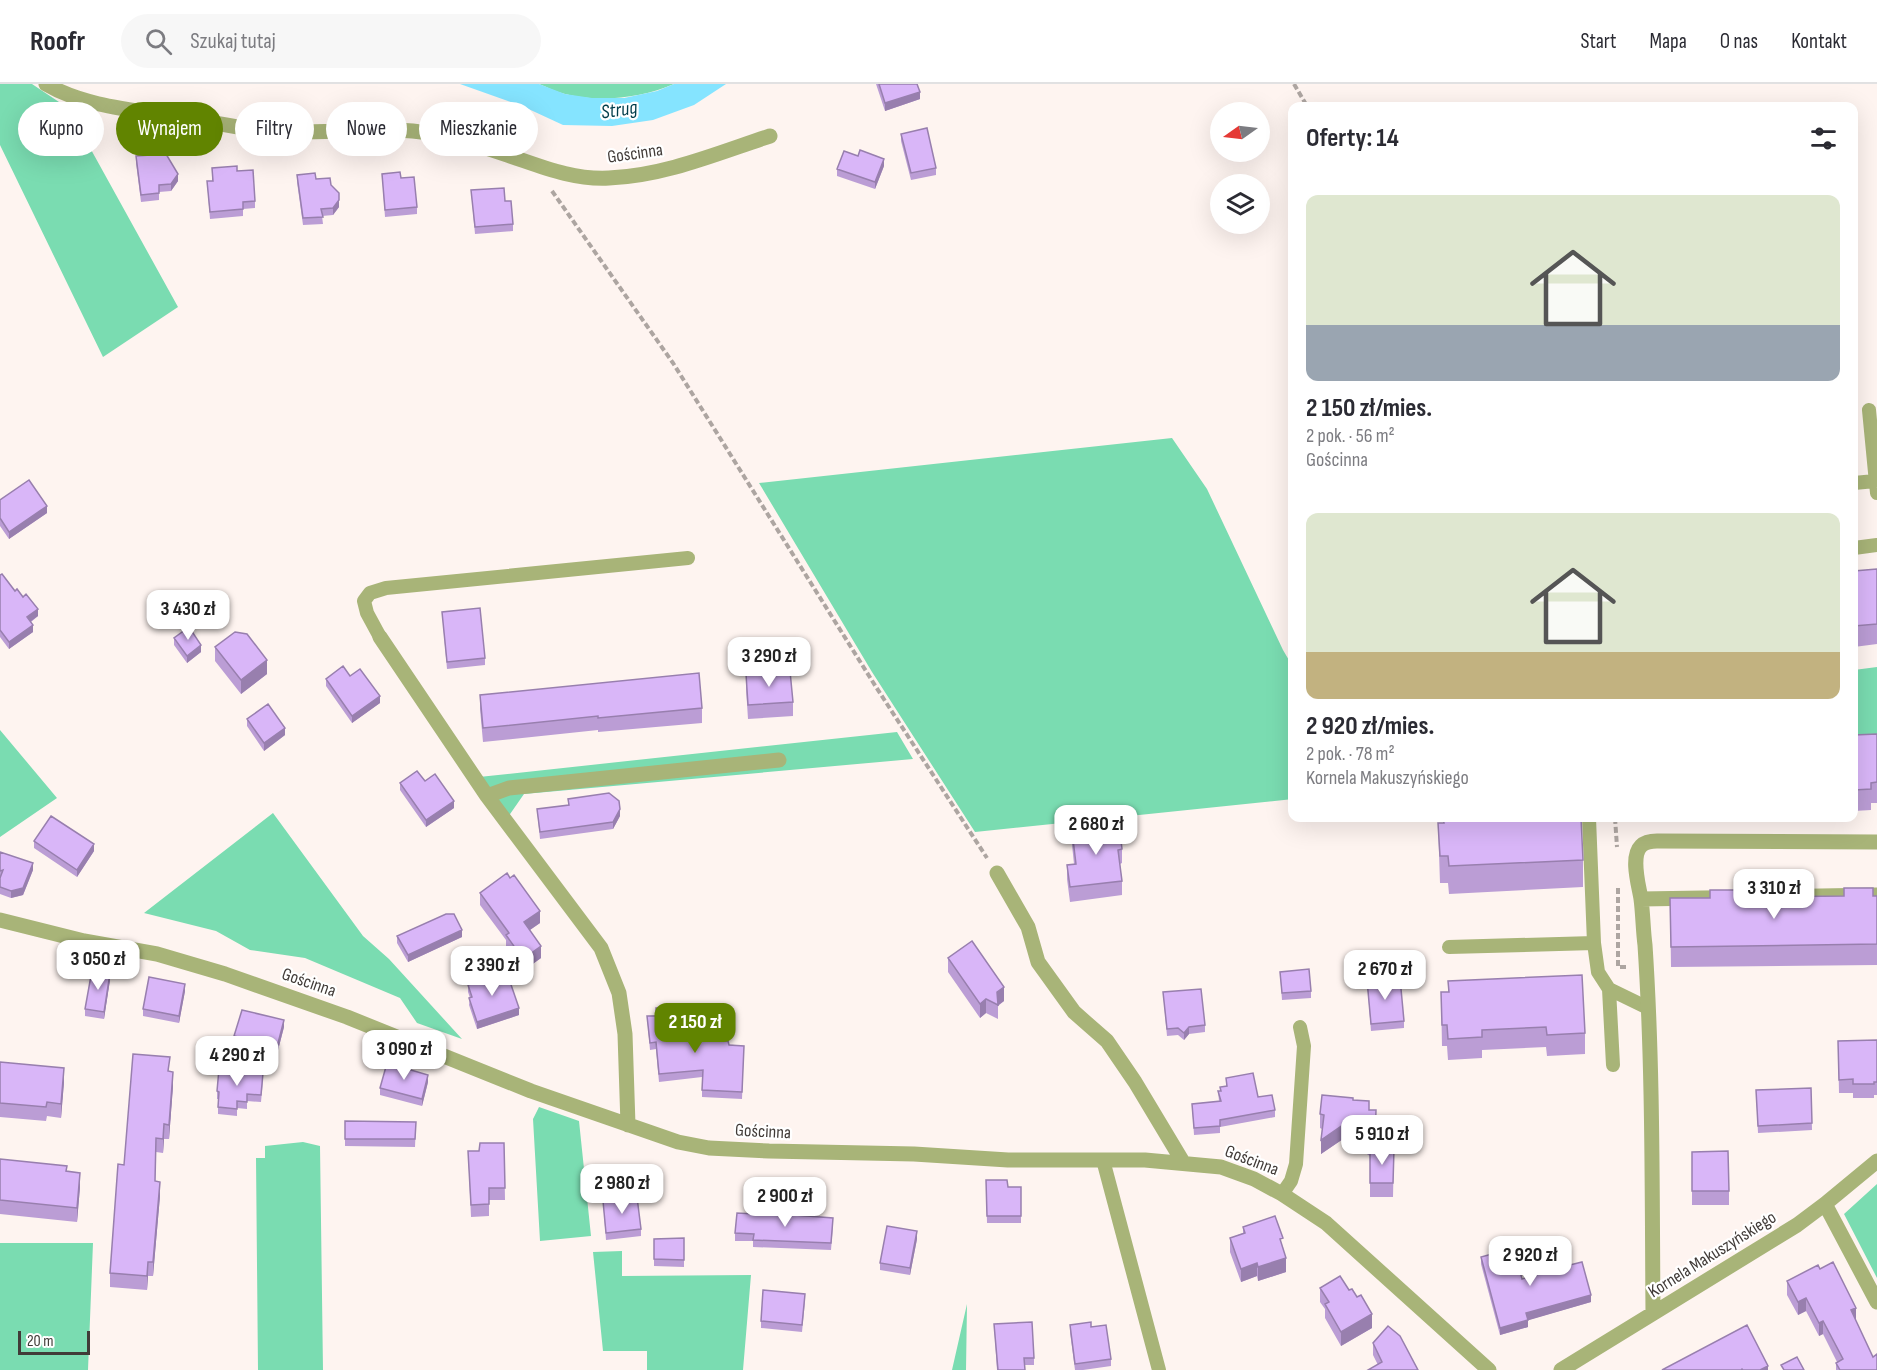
<!DOCTYPE html>
<html lang="pl">
<head>
<meta charset="utf-8">
<style>
  :root { --surface:#fff; --page:#f7f7f7; --text:#2b2b33; --muted:#7c7c81; --line:#e1e1e2; --accent:#618400 }
  body { margin:0; font-family:"Sofia Sans Condensed",sans-serif; background:var(--page); color:var(--text); height:100vh; display:flex; flex-direction:column; font-size:22px; white-space:nowrap }
  * { box-sizing:border-box; margin:0 }
  p { font-size:20px; color:var(--muted) }
  .icon { flex:none; width:33px; height:33px; fill:none; stroke:currentColor; stroke-width:2; stroke-linecap:round; stroke-linejoin:round }
  .map { position:relative; flex:1; overflow:hidden }
  .side { position:absolute; left:1288px; top:18px; width:570px; height:720px; display:flex; flex-direction:column; background:var(--surface); border-radius:12px; box-shadow:0 6px 24px #0002 }
  .side>* { flex:none }
  .top-card { position:absolute; left:18px; top:18px; width:570px; height:54px; display:flex; gap:12px }
  .needle { width:39px; rotate:256deg }
  .controls { position:absolute; left:1210px; top:18px; display:grid; gap:12px }
  .controls a { display:grid; place-items:center; width:60px; height:60px; border-radius:50%; background:var(--surface); box-shadow:0 6px 24px #0002; font-size:30px }
  .scale { position:absolute; left:18px; bottom:15px; width:72px; box-sizing:border-box; padding-left:6px; border:3px solid #413b38; border-top:0; font-size:16px; line-height:21px; white-space:nowrap; color:#413b38; -webkit-text-stroke:4px #fff; paint-order:stroke }
  .price { position:absolute; translate:-50% -51px; padding:0 14px; border-radius:12px; background:#fff; color:#222; font-size:20px; line-height:39px; filter:drop-shadow(0 2px 3px #0008) }
  .price::after { content:''; position:absolute; left:50%; top:36px; width:18px; height:14px; margin-left:-9px; background:inherit; clip-path:polygon(0 0,100% 0,50% 100%) }
  .price.active { background:var(--accent); color:#fff }
  ul { padding:0; list-style:none }
  li { display:grid; align-content:center; gap:12px; height:318px; padding:0 18px }
  li span { display:grid; place-items:center; height:186px; border-radius:12px; color:#555 }
  li>.icon { margin-inline-start:auto }
  span .icon { width:108px; height:108px; fill:#fffc; stroke-width:1 }
  li b { font-size:26px }
  h2 { display:flex; justify-content:space-between; align-items:center; height:72px; padding:0 18px; font-size:26px }
  .tag { padding:0 21px; border-radius:27px; background:var(--surface); box-shadow:0 6px 24px #0002; font-size:21px; line-height:54px }
  .tag.active { background:var(--accent); color:#fff }
  header { display:flex; align-items:center; gap:36px; box-sizing:border-box; height:84px; padding:0 30px; background:var(--surface); border-bottom:2px solid var(--line) }
  header strong { font-size:28px }
  nav { display:flex; gap:33px; margin-inline-start:auto; font-size:21px }
  .search { width:420px; height:54px; background:var(--page); display:flex; align-items:center; gap:15px; box-sizing:border-box; padding:0 21px; border-radius:33px; color:var(--muted); font-size:22px }
  .map>svg:first-child { display:block }
  .green { fill:#7adcb1 }
  .water { fill:#85e4ff }
  .lines { fill:none; stroke-linecap:round; stroke-linejoin:round }
  .path { stroke:#ada5a1; stroke-width:4; stroke-dasharray:6 3; stroke-linecap:butt }
  .lane { stroke:#a8b478; stroke-width:14 }
  .street { stroke:#a8b478; stroke-width:15 }
  .wall { fill:#bb9dd5 }
  .shaded-wall { fill:#987fae }
  .building { fill:#d9b6f8; stroke:#987fae; stroke-width:1.5 }
  .labels { text-anchor:middle; stroke-width:4.5; stroke-linejoin:round; paint-order:stroke }
  .street-label { font-size:18px; fill:#413b38; stroke:#fff }
  .water-label { font-size:20px; font-style:italic; fill:#003d4a; stroke:#fff }
</style>
</head>
<body>
<header>
<strong>Roofr</strong>
<div class="search"><svg class="icon" aria-label="search" viewBox="0 0 24 24"><circle cx="10" cy="10" r="6"/><path d="M15 15l6 6"/></svg>Szukaj tutaj</div>
<nav><a>Start</a><a>Mapa</a><a>O nas</a><a>Kontakt</a></nav>
</header>
<div class="map">
<svg width="1877" height="1286" viewBox="0 0 1877 1286">
  <rect width="100%" height="100%" fill="#fef4f0"/>
  <!-- green -->
  <path class="green" d="M0,0H32L68,24L178,223L103,273L0,61Z
    M539,0H674C641,14 600,19 565,10C556,8 547,3 539,0Z
    M1172,354L1207,405L1283,566L1293,583V715L975,748L872,588L759,399Z
    M1877,583V651L1854,654V586Z
    M0,646L57,714L0,753Z
    M897,648L913,675L524,710L508,733L479,693Z
    M273,729L363,852L389,875L462,955L417,939L400,914L305,874L250,866L216,847L144,829Z
    M539,1023L579,1037L591,1152L540,1157L533,1035Z
    M303,1058L320,1062L323,1286H258L256,1074H265V1062Z
    M1877,1100V1194L1844,1130Z
    M0,1159H93L88,1286H0Z
    M622,1167V1192L751,1191L743,1286H647V1267H603L593,1168Z
    M967,1220L966,1286H952Z"/>
  <!-- water -->
  <path class="water" d="M460,0H539L565,10L592,14H624L657,7L674,0H726L694,21L653,36L612,42L563,41L522,22Z"/>
  <g class="lines">
    <!-- path -->
    <path class="path" d="M1294,0L1307,22
      M552,107L673,279L876,603L987,774
      M1615,734L1617,763
      M1618,804V883H1627"/>
    <!-- lane -->
    <path class="lane" d="M1869,326L1877,409
      M1854,399L1875,397
      M1854,464L1877,461
      M380,553L367,529L364,517L370,509L386,504L688,474
      M1589,734L1594,859L1598,888L1609,905L1648,924
      M1449,863L1594,859
      M1609,905L1613,981
      M1103,1076L1159,1286
      M1282,1110L1291,1097L1296,1080L1304,962L1300,943"/>
    <!-- street -->
    <path class="street" d="M46,0C87,24 139,26 186,34C220,39 255,48 289,48C334,49 390,41 434,50C457,55 481,62 504,70C538,81 571,96 609,94C664,92 718,69 770,52
      M380,553L487,712L601,864L619,909L625,950L628,1041
      M487,712L509,704L779,676
      M997,789L1028,843L1038,878L1074,928L1107,957L1135,998L1183,1078
      M1641,815L1877,811
      M0,836L84,857L157,870L225,890L347,933L531,1007L678,1058L709,1064L769,1067L914,1070L1008,1076H1145L1221,1083L1254,1095L1282,1110L1326,1139L1489,1286
      M1825,1120L1877,1218
      M1653,1229C1652,1106 1653,983 1645,861C1643,846 1643,830 1641,815C1639,802 1630,773 1641,762C1645,758 1652,757 1657,757L1877,758
      M1561,1286L1797,1141L1825,1120L1877,1077"/>
  </g>
  <!-- wall -->
  <path class="wall" d="M876,0H917L920,15L885,27Z
    M901,50L936,84V91L911,96L901,57Z
    M136,72L178,97L171,107L159,108V116L141,118L136,79Z
    M884,82L875,105L837,92V85Z
    M212,84L237,87L255,117V124L243,125V132L210,135L207,97H212Z
    M382,90L401,94L417,123V130L385,133Z
    M297,91L316,95L331,101L339,123L333,131L322,132L323,140L303,141L297,98Z
    M471,106L505,117L513,140V147L475,150Z
    M0,416L47,429L9,455L0,442Z
    M1877,485V560L1854,563V487Z
    M0,491L15,507L23,513L38,532L31,538L33,548L9,565L0,553Z
    M442,528L485,574V581L447,585Z
    M174,554L201,568L187,579L174,561Z
    M215,563L267,590L241,610L215,577Z
    M746,590L793,618V632L748,635L746,604Z
    M350,592L380,619L352,639L326,602V595Z
    M480,611L702,624V639L598,648V646L483,658L480,625Z
    M247,635L285,651L264,667L247,642Z
    M1877,650V719H1871V726L1854,727V651Z
    M425,697L454,724L426,743L400,706V699Z
    M568,715L620,732L613,745L540,755L537,725L568,721Z
    M1443,734L1583,776V803L1449,810L1448,799H1440L1438,739H1443Z
    M1072,747L1122,765V779L1120,780L1122,797V811L1070,818L1067,795V781L1074,780L1072,761Z
    M34,757L94,767L77,793L34,764Z
    M0,768L33,786L23,811L11,814L0,810Z
    M480,809L540,839L530,846L541,874L523,887L506,863V856L480,821Z
    M1873,812H1877V881L1671,883L1670,814Z
    M397,852L462,853L408,878L397,859Z
    M948,874L1004,917L998,922V935L986,929L980,934L948,888Z
    M1280,888L1311,907V914L1282,916Z
    M110,896L104,935L85,932V925Z
    M1367,896L1404,937V944L1371,947Z
    M1448,897L1585,949V970L1547,972L1546,963L1482,966V974L1448,976L1447,962H1442L1441,908H1448Z
    M468,901L519,931L477,945L469,921L470,914L468,908Z
    M185,907L179,939L143,932V925Z
    M1163,908L1205,941V948L1189,950L1184,956L1178,951L1167,952Z
    M674,930L685,956L744,962L742,1015L702,1013V993L659,998L656,965L650,966L647,932Z
    M284,943L277,970L234,959V952Z
    M1877,956V1011H1874V1014H1853V1009H1839L1838,957Z
    M0,978L64,998L61,1034L47,1032L46,1037L0,1033Z
    M170,987L173,1002L169,1055H164L163,1069L156,1068L155,1097L160,1112L153,1192H148L147,1206L110,1203V1189L124,1081Z
    M1226,994L1258,1013L1275,1026V1033L1220,1043V1049L1194,1051L1192,1020L1219,1017L1218,1007H1220V1003L1226,1002Z
    M263,996L261,1018L247,1017V1025L237,1024V1032L218,1030V1015H217V1007Z
    M428,998L422,1022L380,1011V1004Z
    M1811,1004L1812,1046L1758,1049L1756,1006Z
    M1353,1016L1369,1026H1376V1065H1394L1393,1113H1370V1072L1343,1055L1321,1070L1322,1045L1320,1044V1030Z
    M345,1037L416,1038L415,1063L345,1062Z
    M504,1059L505,1116H489V1132L471,1133L468,1067H479Z
    M1692,1068L1729,1107V1121H1692Z
    M0,1075L67,1087L80,1103L77,1138L0,1130Z
    M986,1096L1008,1103H1021V1139H987Z
    M603,1117L641,1145V1152L606,1156Z
    M833,1141L831,1166L753,1163V1157H735V1149Z
    M1243,1143L1283,1163L1286,1188L1258,1197L1257,1192L1241,1198L1230,1168V1154L1243,1149Z
    M684,1154V1183L654,1182V1155Z
    M917,1155L910,1191L880,1186V1179Z
    M1481,1173L1522,1195L1591,1218L1528,1236V1243L1500,1251L1481,1180Z
    M1820,1185L1856,1237L1877,1286H1836V1279L1837,1278L1823,1250L1819,1252L1806,1227L1798,1231L1787,1211V1197Z
    M1320,1204L1349,1206L1357,1213L1372,1244L1341,1262L1325,1234V1225L1320,1218Z
    M805,1217L802,1248L761,1244V1237Z
    M994,1240L1034,1274V1281H1024L1025,1286H997Z
    M1070,1241L1091,1243L1111,1275V1282L1083,1286H1075L1070,1248Z
    M1373,1259L1418,1286L1378,1281L1373,1271Z"/>
  <!-- shaded-wall -->
  <path class="shaded-wall" d="M920,8V15L885,27V19Z
    M884,75V82L875,105V98Z
    M178,90V97L171,107V100Z
    M339,116V123L333,131V124Z
    M47,422V429L9,455V448Z
    M38,525V532L27,540V533Z
    M33,541V548L9,565V558Z
    M201,561V568L187,579V572Z
    M267,576V590L241,610V596Z
    M380,612V619L352,639V632Z
    M285,644V651L264,667V659Z
    M454,717V724L426,743V736Z
    M620,725V732L613,745V738Z
    M94,760V767L77,793V786Z
    M33,779V786L23,811L11,814V807Z
    M540,827V839L524,850V838Z
    M462,846V853L408,878V871Z
    M541,862V874L523,887V875Z
    M110,889V896L104,935V928Z
    M185,900V907L179,939V932Z
    M1004,903V917L997,922V908Z
    M986,915V929L980,934V920Z
    M519,924V931L477,945V938Z
    M284,936V943L277,970V963Z
    M1189,943V950L1184,956V949Z
    M64,984V998L61,1034V1020Z
    M173,988V1002L169,1055V1041Z
    M428,991V998L422,1022V1015Z
    M164,1040V1055L163,1069V1055Z
    M1343,1041V1055L1321,1070V1056Z
    M80,1089V1103L77,1138V1124Z
    M160,1098V1112L153,1192V1178Z
    M917,1147V1155L910,1191V1184Z
    M1286,1174V1188L1258,1197V1183Z
    M148,1178V1192L147,1206V1192Z
    M1257,1179V1192L1241,1198V1185Z
    M1591,1211V1218L1526,1237V1229Z
    M1806,1214V1227L1798,1231V1218Z
    M1856,1224V1237L1851,1226Z
    M1372,1230V1244L1341,1262V1248Z
    M1528,1236V1243L1500,1251V1244Z
    M1823,1237V1250L1819,1252V1239Z
    M1768,1282V1286H1760Z"/>
  <!-- building -->
  <path class="building" d="M879,0H917L920,8L885,19Z
    M927,44L936,84L911,89L901,50Z
    M860,66L884,75L875,98L837,85L844,67L858,72Z
    M166,70L178,90L171,100L159,101V109L141,111L136,72Z
    M237,82V87L253,86L255,117L243,118V125L210,128L207,97H213L212,84Z
    M400,88L401,94L414,93L417,123L385,126L382,90Z
    M315,89L316,95L330,94L331,101L339,109V116L333,124L321,125L323,133L303,134L297,91Z
    M504,104L505,117H511L513,140L475,143L471,106Z
    M29,396L47,422L9,448L0,434V416Z
    M1877,485V540L1854,542V487Z
    M2,490L15,507L17,505L23,513L26,510L38,525L27,533L33,541L9,558L0,546V491Z
    M480,524L485,574L447,578L442,528Z
    M189,543L201,561L187,572L174,554Z
    M235,548L247,550L267,576L241,596L215,563Z
    M343,582L350,592L360,585L380,612L352,632L326,595Z
    M790,587L793,618L748,621L746,590Z
    M699,589L702,624L598,634V632L483,644L480,611Z
    M268,620L285,644L264,659L247,635Z
    M1877,650V698L1871,699V705L1854,706V651Z
    M417,687L425,697L435,690L454,717L426,736L400,699Z
    M609,709L619,717L620,725L613,738L540,748L537,725L569,721L568,715Z
    M51,732L94,760L77,786L34,757Z
    M1443,734H1581L1583,776L1449,782L1448,772H1440L1438,739H1444Z
    M1119,740L1122,765L1118,766L1122,797L1070,803L1067,781L1076,780L1072,747Z
    M0,768L33,779L23,804L11,807L0,803V794L3,786L0,787Z
    M507,789L510,794L514,791L540,827L524,838L541,862L523,875L506,851L509,849L480,809Z
    M1844,804H1873V812H1877V860L1671,863L1670,814H1710V806H1740V813L1844,812Z
    M446,830H454L462,846L408,871L397,852Z
    M972,857L1004,903L997,908L998,921L986,915L980,920L948,874Z
    M1309,885L1311,907L1282,909L1280,888Z
    M92,886L110,889L104,928L85,925Z
    M507,889L519,924L477,938L469,914L472,913L468,901Z
    M1582,891L1585,949L1547,951L1546,943L1482,946V953L1448,955L1447,941H1442L1441,908H1449L1448,897Z
    M149,893L185,900L179,932L143,925Z
    M1400,894L1404,937L1371,940L1367,896Z
    M1201,905L1205,941L1189,943L1184,949L1178,944L1167,945L1163,908Z
    M674,923V930L682,929L685,956L728,957L729,961L744,962L742,1008L702,1006L703,986L659,990L656,958L650,959L647,932H656V924Z
    M242,926L284,936L277,963L234,952Z
    M1877,956V998H1874V1000H1853V995L1839,996L1838,957Z
    M133,970L170,973L168,987L173,988L169,1041L164,1040L163,1055L156,1054L155,1097L160,1098L153,1178H148L147,1192L110,1189L118,1080L124,1081Z
    M0,978L64,984L61,1020L47,1018L46,1023L0,1019Z
    M387,979L428,991L422,1015L380,1004Z
    M219,985L263,989L261,1011L247,1010V1018L237,1017V1025L218,1023L219,1008L217,1007Z
    M1253,989L1258,1013L1272,1011L1275,1026L1220,1036V1042L1194,1044L1192,1020L1221,1017L1218,1007H1221L1220,1003L1227,1002L1226,994Z
    M1811,1004L1812,1039L1758,1042L1756,1006Z
    M1322,1011L1353,1014V1016L1369,1017V1026H1376L1375,1061L1343,1041L1321,1056L1324,1031L1320,1030Z
    M345,1037L416,1038L415,1055H345Z
    M480,1059H504L505,1104H489V1120L471,1121L468,1067H479Z
    M1370,1065H1394L1393,1099H1370Z
    M1728,1067L1729,1107H1692V1068Z
    M0,1075L67,1082L66,1087L80,1089L77,1124L0,1116Z
    M986,1096H1007L1008,1103H1021V1132H987Z
    M637,1113L641,1145L606,1149L603,1117Z
    M755,1128L833,1134L831,1159L753,1156L754,1150L735,1149L737,1129L755,1130Z
    M1275,1132L1283,1154L1280,1155L1286,1174L1258,1183L1257,1179L1241,1185L1230,1154L1245,1149L1243,1143Z
    M887,1142L917,1147L910,1184L880,1179Z
    M684,1154V1176L654,1175V1155Z
    M1514,1164L1522,1195L1548,1187L1558,1175L1570,1181L1582,1178L1591,1211L1526,1229L1528,1236L1500,1244L1481,1173Z
    M1833,1178L1856,1224L1851,1226L1873,1273L1877,1270V1286H1840L1836,1279L1843,1275L1823,1237L1819,1239L1806,1214L1798,1218L1787,1197L1818,1181L1820,1185Z
    M1340,1192L1349,1206L1352,1205L1357,1213L1361,1211L1372,1230L1341,1248L1325,1220L1329,1218L1320,1204Z
    M763,1206L805,1210L802,1241L761,1237Z
    M1032,1238L1034,1274H1024L1025,1286H998L994,1240Z
    M1091,1238V1243L1106,1241L1111,1275L1075,1280L1070,1241Z
    M1747,1241L1768,1282L1760,1286H1743L1742,1285L1741,1286H1662Z
    M1388,1242L1400,1252L1418,1286H1368L1382,1278L1373,1259Z
    M1797,1273L1804,1286H1784L1781,1281Z"/>
  <g class="labels">
    <!-- street labels -->
    <g class="street-label">
      <text transform="translate(635 69) rotate(-8)" y="6">Gościnna</text>
      <text transform="translate(309 898) rotate(19)" y="6">Gościnna</text>
      <text transform="translate(763 1047) rotate(3)" y="6">Gościnna</text>
      <text transform="translate(1252 1076) rotate(21)" y="6">Gościnna</text>
      <text transform="translate(1712 1170) rotate(-32)" y="6">Kornela Makuszyńskiego</text>
    </g>
    <!-- water labels -->
    <g class="water-label">
      <text transform="translate(619 25) rotate(-8)" y="7">Strug</text>
    </g>
  </g>
</svg>
<div class="controls">
<a><svg class="needle" viewBox="-14 -14 28 28"><path d="M0-13l5 13h-10z" fill="#e53935"/><path d="M0 13l5-13h-10z" fill="#7c7c81"/></svg></a>
<a><svg class="icon" aria-label="layers" viewBox="0 0 24 24"><path d="M12 4l9 5-9 5-9-5zM3 14l9 5 9-5"/></svg></a>
</div>
<div class="scale">20 m</div>
<b class="price" style="left:188px;top:557px">3 430 zł</b>
<b class="price" style="left:769px;top:604px">3 290 zł</b>
<b class="price" style="left:1096px;top:772px">2 680 zł</b>
<b class="price" style="left:1774px;top:836px">3 310 zł</b>
<b class="price" style="left:98px;top:907px">3 050 zł</b>
<b class="price" style="left:492px;top:913px">2 390 zł</b>
<b class="price" style="left:1385px;top:917px">2 670 zł</b>
<b class="price active" style="left:695px;top:970px">2 150 zł</b>
<b class="price" style="left:404px;top:997px">3 090 zł</b>
<b class="price" style="left:237px;top:1003px">4 290 zł</b>
<b class="price" style="left:1382px;top:1082px">5 910 zł</b>
<b class="price" style="left:622px;top:1131px">2 980 zł</b>
<b class="price" style="left:785px;top:1144px">2 900 zł</b>
<b class="price" style="left:1530px;top:1203px">2 920 zł</b>
<div class="top-card">
<a class="tag">Kupno</a>
<a class="tag active">Wynajem</a>
<a class="tag">Filtry</a>
<a class="tag">Nowe</a>
<a class="tag">Mieszkanie</a>
</div>
<section class="side">
<h2>Oferty: 14<svg class="icon" aria-label="filters" viewBox="0 0 24 24"><path d="M4 7h16M4 17h16"/><circle cx="9" cy="7" r="2"/><circle cx="15" cy="17" r="2"/></svg></h2>
<ul>
<li><span style="background:linear-gradient(#dfe7d0 70%,#9aa5b1 0)"><svg class="icon" aria-label="home" viewBox="0 0 24 24"><path d="M3 11l9-7 9 7M6 9v11h12V9"/></svg></span><div><b>2 150 zł/mies.</b><p>2 pok. · 56 m²</p><p>Gościnna</p></div></li>
<li><span style="background:linear-gradient(#dfe7d0 75%,#c2b280 0)"><svg class="icon" aria-label="home" viewBox="0 0 24 24"><path d="M3 11l9-7 9 7M6 9v11h12V9"/></svg></span><div><b>2 920 zł/mies.</b><p>2 pok. · 78 m²</p><p>Kornela Makuszyńskiego</p></div></li>
</ul>
</section>
</div>
</body>
</html>
